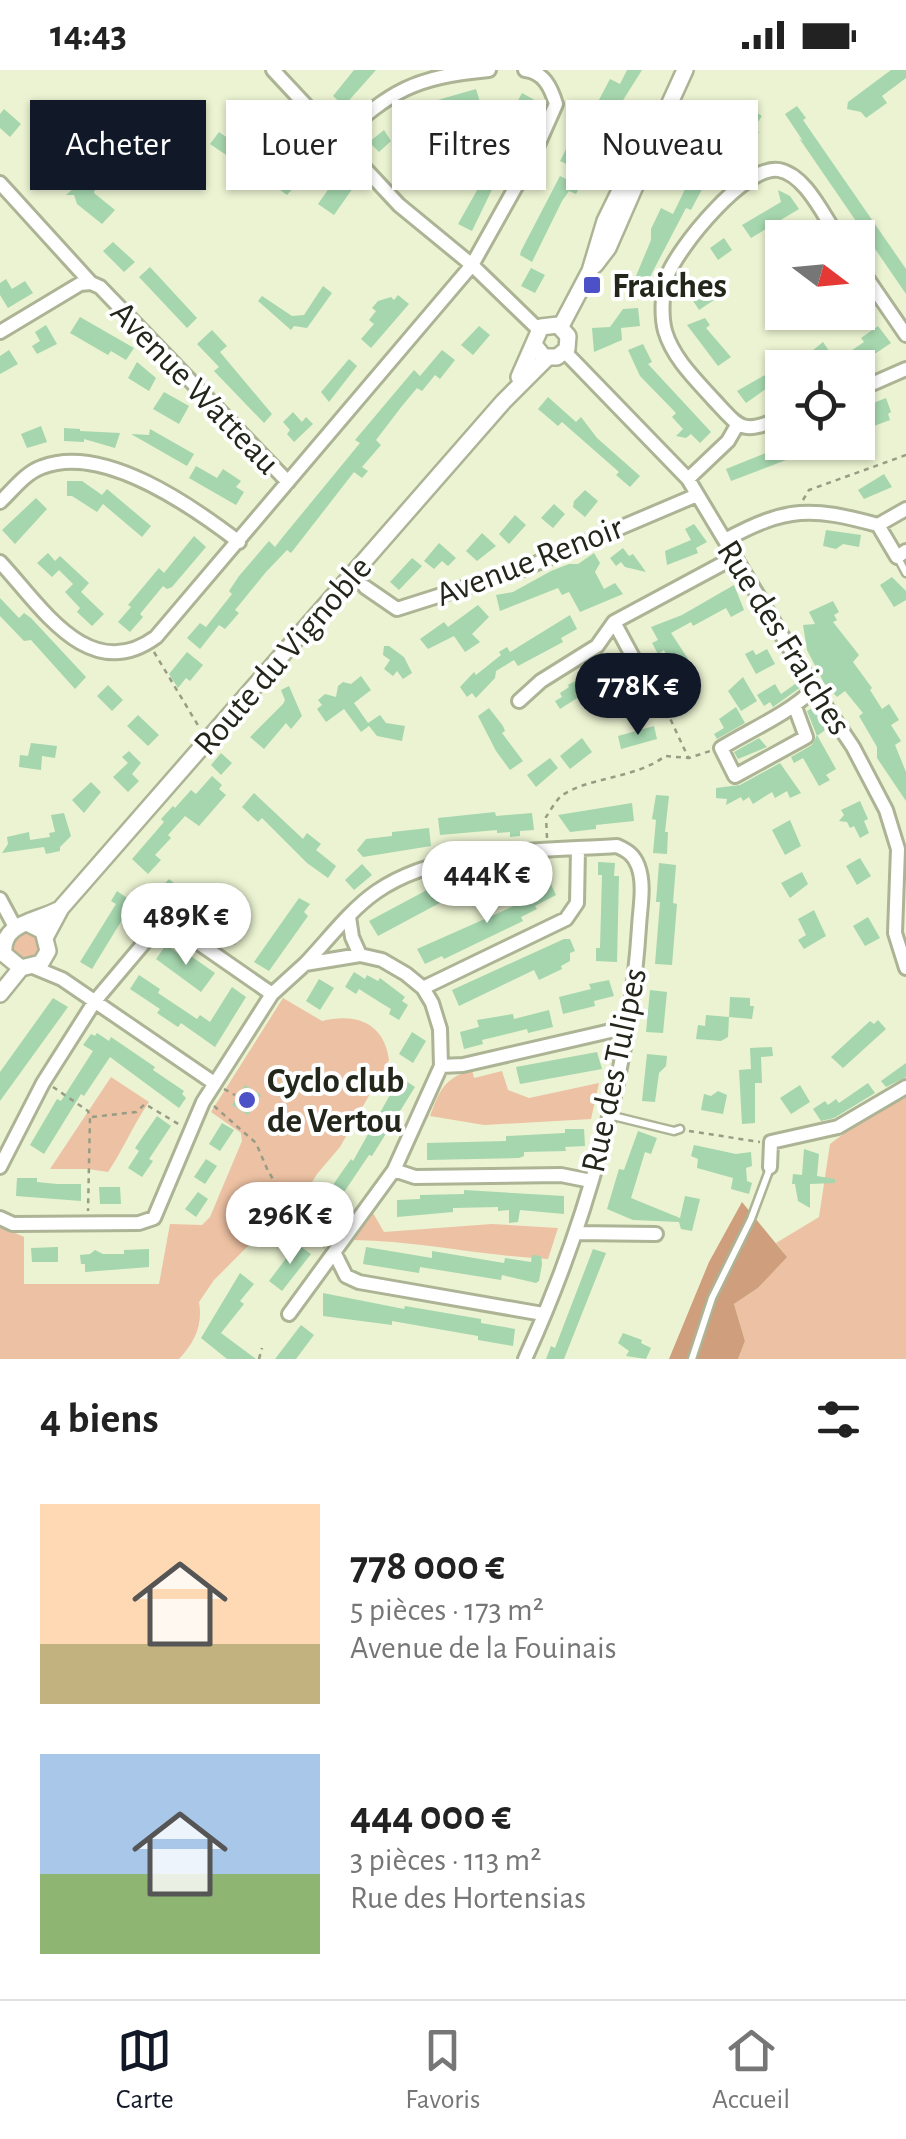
<!DOCTYPE html>
<html lang="fr">
<head>
<meta charset="utf-8">
<style>
  :root { --surface:#fff; --page:#f6f6f6; --text:#222; --muted:#767676; --line:#e0e0e0; --accent:#111827 }
  body { margin:0; font-family:"Alegreya Sans",sans-serif; background:var(--page); color:var(--text); height:100vh; display:flex; flex-direction:column; font-size:38px; white-space:nowrap }
  * { box-sizing:border-box; margin:0 }
  p { font-size:32px; color:var(--muted) }
  .icon { flex:none; width:55px; height:55px; fill:none; stroke:currentColor; stroke-width:2; stroke-linecap:round; stroke-linejoin:round }
  .map { position:relative; height:1289px; overflow:hidden }
  .sheet { display:flex; flex-direction:column; background:var(--surface); flex:1 }
  .sheet>* { flex:none }
  .hud { position:absolute; left:30px; top:30px; width:848px; height:90px; display:flex; gap:20px }
  .needle { width:65px; rotate:106deg }
  .fabs { position:absolute; left:765px; top:150px; display:grid; gap:20px }
  .fabs a { display:grid; place-items:center; width:110px; height:110px; border-radius:0px; background:var(--surface); box-shadow:0 2px 8px #0004; font-size:50px }
  .price { position:absolute; translate:-50% -85px; padding:0 22px; border-radius:35px; background:#fff; color:#222; font-size:32px; line-height:65px; filter:drop-shadow(0 2px 5px #0008) }
  .price::after { content:''; position:absolute; left:50%; top:60px; width:30px; height:22px; margin-left:-15px; background:inherit; clip-path:polygon(0 0,100% 0,50% 100%) }
  .price.current { background:var(--accent); color:#fff }
  ul { padding:0; list-style:none }
  li { display:flex; align-items:center; gap:30px; height:250px; padding:0 40px }
  li span { display:grid; place-items:center; flex:none; width:280px; height:200px; border-radius:0px; color:#555 }
  li>.icon { margin-inline-start:auto }
  span .icon { width:120px; height:120px; fill:#fffc; stroke-width:1 }
  li b { font-size:42px }
  h2 { display:flex; justify-content:space-between; align-items:center; height:120px; padding:0 40px; font-size:42px }
  .pill { padding:0 35px; border-radius:0px; background:var(--surface); box-shadow:0 2px 8px #0004; font-size:35px; line-height:90px }
  .pill.current { background:var(--accent); color:#fff }
  .status { display:flex; justify-content:space-between; align-items:center; height:70px; padding:0 50px; background:var(--surface); direction:ltr }
  .status svg { height:28px; fill:currentColor }
  .menu { display:flex; justify-content:space-around; align-items:center; height:140px; border-top:2px solid var(--line); background:var(--surface); font-size:28px; color:var(--muted) }
  .menu a { display:grid; justify-items:center; gap:5px }
  .menu .current { color:var(--accent) }
  .map>svg:first-child { display:block }
  .green { fill:#edc1a3 }
  .forest { fill:#cf9e7c }
  .building { fill:#a5d6ae }
  .lines { fill:none; stroke-linecap:round; stroke-linejoin:round }
  .service-casing { stroke:#acb495; stroke-width:11 }
  .minor-casing { stroke:#acb495; stroke-width:18 }
  .tertiary-casing { stroke:#acb495; stroke-width:20 }
  .path { stroke:#979d84; stroke-width:2.5; stroke-dasharray:5 5; stroke-linecap:butt }
  .service { stroke:#fff; stroke-width:6 }
  .minor { stroke:#fff; stroke-width:12 }
  .tertiary { stroke:#fff; stroke-width:15 }
  .poi-dot { fill:#4d51c7; stroke:#fff; stroke-width:4 }
  .labels { text-anchor:middle; stroke-width:8; stroke-linejoin:round; paint-order:stroke }
  .poi-label { font-size:35px; font-weight:bold; fill:#23261a; stroke:#fff; text-anchor:start }
  .street-label { font-size:35px; fill:#23261a; stroke:#fff }
</style>
</head>
<body>
<div class="status"><b>14:43</b><svg viewBox="0 0 49 12"><path d="M0 12V9h3v3zM5 12V6h3v6zM10 12V3h3v9zM15 12V0h3v12zM26 1h20v11H26zM47 4h2v5h-2z"/></svg></div>
<div class="map">
<svg width="906" height="1289" viewBox="0 0 906 1289">
  <rect width="100%" height="100%" fill="#ebf3d2"/>
  <!-- green -->
  <path class="green" d="M11 877a14 14 0 1 1 28 0a14 14 0 1 1-28 0Z
    M283,928L322,951C355,943 384,952 389,990L340,1077L317,1104L299,1133L303,1151L311,1156L339,1159L324,1179L318,1169L258,1166L214,1210L199,1232C203,1255 195,1272 179,1289H0V1156L24,1167V1214H159L170,1154L202,1155L210,1147L242,1071L241,1063L211,1042Z
    M472,1000L474,1008L502,1001L508,1020L529,1028L599,1013L591,1049L484,1055L430,1046C440,1020 443,1009 472,1000Z
    M111,1007L149,1032C133,1055 123,1080 108,1102L88,1099H50Z
    M906,1017V1289H738L745,1271L734,1234L758,1218L786,1186L776,1173L819,1147L830,1074Z
    M373,1143L384,1162L492,1154L558,1158L548,1189C483,1186 419,1171 354,1170Z"/>
  <!-- forest -->
  <path class="forest" d="M742,1132L787,1187L758,1218L734,1234L745,1271L738,1289H669L709,1192Z"/>
  <!-- building -->
  <path class="building" d="M354,0H376L344,36L333,26Z
    M627,0H642L620,35L613,32L599,60L594,58L582,80L584,87L581,93L571,96L560,91L585,42L591,45L610,9L620,14Z
    M891,0H906V8L882,26L887,33L866,48L861,42L847,39L848,32Z
    M476,19L480,32L401,53L398,42L403,40Z
    M522,23L540,33L513,76L472,161L458,154L489,99L483,96Z
    M797,36L806,48L803,50L906,199V224L799,68L803,71L785,44Z
    M749,38L762,46L753,59L759,62L753,73L747,70L732,94L722,88L739,62L722,52L727,44L740,51Z
    M4,39L21,54L10,67L0,58V44Z
    M264,40L275,48L271,54V66L260,70L241,95L210,74L219,62L239,76Z
    M384,60L391,71L379,82L369,72Z
    M49,72L67,93L48,112L41,106L46,102L30,85Z
    M681,75L717,91L691,140L686,138L652,203L645,223L642,222L640,227L629,223L651,170V159L661,138L673,144L691,107L670,96Z
    M427,93L442,100L435,113L420,105Z
    M346,94L360,108L334,145L318,134Z
    M272,100L295,116L287,125L265,109Z
    M560,106L580,116L576,124L569,121L562,131L532,192L520,185L521,181Z
    M75,117L95,118L94,123L115,140L102,154L77,134L74,125H66Z
    M778,120L790,126L799,139L751,168L742,155L781,132Z
    M724,168L732,180L718,190L710,178Z
    M113,172L135,192L124,202L103,181Z
    M150,197L197,248L187,258L139,207Z
    M531,198L545,205L535,223L521,216Z
    M6,209L12,219L25,211L33,223L8,238L0,225V213Z
    M697,209L706,222L711,218L717,228L699,240L685,218Z
    M323,216L332,223L307,258L294,256L291,260L258,231L262,226L292,246L304,245Z
    M398,225L409,234L371,278L361,269L374,254L369,250L376,241L372,238L378,231L391,227L394,230Z
    M638,238L640,256L621,258L622,270L594,282L592,258L610,257L623,239Z
    M80,247L134,278L126,290L111,281L108,285L70,263Z
    M705,248L710,255L706,258L731,287L718,296L687,255Z
    M46,255L57,274L37,284L32,276L40,271L35,262Z
    M479,256L490,265L473,285L461,275Z
    M878,256L891,273L854,298L845,285L864,272L861,268Z
    M212,260L227,276L220,282L272,344L264,353L214,301L219,297L197,274Z
    M823,272L834,288L820,298H791Z
    M643,274L652,292L648,294L711,362L700,373L691,364L686,368L676,366L683,359L672,347L676,343L640,306L628,280Z
    M9,280L18,294L0,304V286Z
    M442,280L455,290L440,309L435,305L422,321L417,318L402,336L376,370L381,375L362,397L368,401L362,408L354,402L291,483L287,480L266,502L235,540L239,543L225,559L219,555L200,579L187,568L200,553L206,557L232,524L229,521L239,506L269,471L275,477L282,468L360,373L355,370L414,300L420,306Z
    M349,289L357,296L329,332L321,322Z
    M137,292L156,308L149,321L128,308Z
    M777,298H782V318L775,323L770,316L746,333L737,321Z
    M164,322L189,336L179,354L153,339Z
    M548,327L576,352L581,347L597,368L640,406L630,417L616,405L619,402L562,352L558,356L538,339Z
    M886,328L891,342L888,344L890,350L874,356L868,346L858,353V339Z
    M293,342L302,352L306,347L313,354L294,372L287,364L290,360L283,352Z
    M41,356L47,372L27,378L21,364Z
    M64,358L80,359V361L120,363L115,378L84,369V372L64,371Z
    M150,359L194,384L187,396L131,364L149,365Z
    M793,372H803L807,382L731,411L726,399Z
    M196,396L217,408L223,399L241,411L236,417L244,422L236,435L189,408Z
    M884,404L892,417L864,429L858,420Z
    M67,411H82L102,425L107,419L151,456L142,467L103,434L97,442L72,426H67Z
    M585,420L598,431L585,447L573,437L574,431Z
    M36,428L47,439L15,474L2,460Z
    M554,434L565,444L553,458L541,448Z
    M515,445L526,455L509,474L499,464Z
    M694,454L707,472L696,478L698,483L667,495L665,481L691,470L685,459Z
    M826,460L861,465L859,477L843,474L836,479L823,476Z
    M482,463L496,476L477,491L466,481Z
    M194,466L206,477L172,517L167,519L163,516L140,544L143,547L130,562L118,552L131,537L128,535L159,498L164,503Z
    M439,473L456,488L448,496L442,491L434,499L424,491Z
    M623,478L629,486L633,484L646,502L625,497L621,492L616,496L610,488Z
    M48,483L55,491L60,486L89,513L81,522L104,544L92,556L77,542L80,538L65,522L73,514L59,500L52,507L37,493Z
    M594,483L600,493L595,502L604,519L615,513L623,524L580,542L569,522L562,525L558,518L500,541L496,525L513,522L551,501L569,494H578Z
    M412,488L422,496L399,520L390,512Z
    M892,507L906,521V530L894,537L880,515Z
    M734,515L744,540L731,547L726,538L693,556L691,552L671,563L698,604L680,614L664,580L658,584L652,573L658,570L651,557L682,545Z
    M0,528L19,548L24,543L31,548L86,607L75,619L31,570L24,571L0,546Z
    M833,531L839,542L834,545L837,550L833,552L859,585L853,592L872,618L870,620L882,639L889,634L899,650L891,655L901,671L895,675L906,702V731L877,688V677L859,646L863,643L845,621L837,627L824,613L807,580L803,555L815,554L809,542Z
    M478,535L489,547L472,564L480,572L465,582L454,566L428,579L420,569L444,552L448,557Z
    M570,545L577,559L561,568L563,572L518,596L514,590L496,601L495,608L476,628L472,623L467,627L460,617L474,602L476,605L501,585L499,582L507,577L510,582Z
    M384,576H389L404,587L412,603L403,609L397,601L393,606L384,599L390,590L383,585Z
    M767,579L775,594L756,604L745,584L753,580L756,585Z
    M187,582L203,595L190,611L186,608L178,618L169,604Z
    M611,597L622,611L599,621L596,616L560,639L555,631L562,627L560,623L569,617L568,615L599,598L602,603Z
    M361,606L371,620L354,633L368,653L380,645L386,653L405,656L402,671L377,666L369,656L361,662L344,639L326,652L317,639L322,635L318,630L325,624L336,627L338,616L343,612L351,614Z
    M743,607L757,631L741,641L728,621Z
    M798,612L801,617L773,637L770,632L764,636L757,625L775,614L781,624Z
    M108,615L123,630L112,641L97,626Z
    M289,616L302,646L291,659L286,653L264,679L250,667L283,634L285,630L281,620Z
    M736,637L745,653L717,669L714,664L724,658L719,649Z
    M814,637L828,658L817,666L807,641Z
    M489,638L503,656L505,661L502,663L523,691L510,700L496,681L478,646Z
    M138,645L159,665L148,676L127,656Z
    M654,656L657,669L621,679L618,666Z
    M817,665L836,699L826,705L830,710L819,716L803,688L794,693L791,687L812,675Z
    M582,668L592,682L570,699L560,686Z
    M759,668L767,677L738,689L734,682Z
    M31,673L57,676L55,688L42,686L41,700L19,697L20,685L28,686Z
    M129,681L141,693L132,704L139,711L128,722L113,707L128,693L122,687Z
    M221,683L232,693L221,705L211,695Z
    M550,688L558,698L536,717L527,705Z
    M780,693L801,723L790,728L787,721L775,728L772,722L753,734L749,727L743,731L741,727L726,735L727,729L716,728V718L740,715Z
    M212,706L222,715L219,719L226,725L199,756L185,746L168,765L171,768L155,785L161,790L148,804L132,789L164,752L161,749L173,736L175,738L191,720L196,724Z
    M91,712L101,722L84,743L72,730Z
    M254,723L303,769L307,763L321,774L316,780L336,796L328,808L307,793L262,748L258,752L242,737Z
    M656,725L669,726L665,762H668L667,784L653,783L656,750L652,749Z
    M860,731L868,749L864,751L869,763L860,768L854,756L850,758L847,752L839,751L844,745L841,740Z
    M632,733L634,751L596,755V759L570,762L558,745Z
    M495,742L496,746L532,743L534,760L520,761V766L510,767V762L497,763V760L440,765L438,748Z
    M64,743L71,766L60,777V781L46,784L44,777L2,783L8,774L7,767L29,762L30,770L50,767L49,763L55,762L51,745Z
    M790,750L801,776L785,785L772,760Z
    M429,758L431,776L363,787L357,780L366,769L392,766V762Z
    M860,788L871,806L857,815L846,796Z
    M598,792L615,793L614,806H619L617,892L596,891V878H600L602,805H598Z
    M659,793L676,795L673,833L677,834L672,895L655,894L660,832H656Z
    M362,794L372,805L354,820L345,810Z
    M802,802L808,814L790,828L781,813Z
    M480,806L488,821L466,834L457,820Z
    M169,809L188,825L195,817L202,824L199,827L226,847L228,844L236,850L233,855L244,863L235,875L188,839L185,843L159,820Z
    M549,810L556,825L535,836L537,839L521,847L523,851L444,889L442,886L425,894L417,879L516,835L514,831L529,824L527,820Z
    M440,813L449,828L378,866L369,851Z
    M117,821L133,832L92,899L80,892L116,834L111,831Z
    M299,828L310,834L304,842L308,846L269,901L254,892Z
    M814,840L826,866L804,879L798,870L806,865L798,849Z
    M868,847L880,868L865,876L853,856Z
    M564,869H570L575,881L570,883V891L561,896L562,899L539,910L534,900L459,936L452,920Z
    M166,875L182,886L185,882L215,903L201,922L156,889Z
    M354,902L365,909L367,905L378,911L380,908L405,927L402,931L408,935L399,950L389,944L391,939L381,933L359,919L356,924L345,917Z
    M139,905L160,919L158,923L197,949L200,945L210,952L232,917L246,927L215,977L181,953L178,957L157,943L160,939L130,919Z
    M319,909L334,918L320,940L306,931Z
    M609,910L614,926L594,931L595,936L563,944L559,927L591,919L589,914Z
    M650,920L667,922L663,963L646,962Z
    M730,927L750,928V936H754L752,949L729,947L728,967L721,971L696,969L698,955L705,956L706,945L729,947Z
    M53,928L68,937L0,1031V1002Z
    M549,940L553,957L528,963L527,959L482,970L483,974L464,979L460,962L479,957L477,950L513,944L514,949Z
    M878,950L886,959L843,998L831,987L870,951L874,954Z
    M412,962L426,971L413,993L399,984Z
    M97,963L109,971L111,967L155,997L153,1000L184,1021L182,1024L186,1028L179,1038L110,987L84,1026L81,1024L44,1084L30,1075L57,1029L61,1031L93,981L83,975L91,964L95,966Z
    M772,977L773,986L761,987L762,1013H755V1053L742,1054L739,1000L751,999L750,978Z
    M597,982L602,999L520,1014L516,997Z
    M647,984L667,986L666,996L659,1003L655,1032L642,1031Z
    M906,993V1007L886,1017L881,1011Z
    M400,1007L415,1017L372,1086L369,1085L328,1146L316,1139L351,1089L353,1091Z
    M868,1013L875,1023L834,1048L821,1051L813,1039L825,1031L828,1035L836,1029L839,1033Z
    M245,1015L261,1025L248,1045L232,1035Z
    M800,1015L810,1032L791,1044L780,1028Z
    M718,1021L727,1025L723,1044L701,1040L704,1024L711,1026Z
    M157,1046L171,1056L149,1089L153,1091L142,1107L128,1098L139,1081L135,1078Z
    M222,1053L234,1060L220,1081L209,1074Z
    M565,1059H584L585,1076L565,1077L566,1081L524,1082V1086L519,1088L427,1090V1073L506,1071V1066L565,1063Z
    M638,1061L657,1068L651,1084L645,1082L631,1128L680,1148L685,1126L700,1129L692,1161L681,1159L679,1152L633,1150L607,1139L619,1099L624,1100Z
    M694,1075L736,1084L751,1082L752,1096L746,1098L747,1111L752,1113L749,1124L731,1119L733,1108L697,1098L698,1089L691,1086Z
    M804,1079L819,1084L817,1106L835,1109V1113L810,1114V1138L798,1131L795,1114H792L793,1104L802,1105Z
    M206,1089L217,1096L205,1114L194,1107Z
    M17,1108H37V1112L57,1114H81V1131L16,1126Z
    M99,1117H120L121,1134H100Z
    M464,1120L564,1126V1144L520,1140L518,1152L509,1153V1140L498,1141V1137L453,1138V1142L397,1147V1130L420,1129V1125L464,1124Z
    M198,1122L208,1129L196,1147L185,1139Z
    M297,1174L311,1184L282,1221L269,1211Z
    M58,1177V1192H32L31,1178Z
    M366,1177L432,1188V1181L504,1193L505,1188L531,1192L532,1185L541,1186L542,1194L539,1211L536,1213L502,1205L501,1210L420,1197L419,1203L363,1194Z
    M149,1179V1197L85,1202V1194H81L80,1185L90,1184L95,1180L103,1184H124V1180Z
    M593,1179L606,1183L564,1289H546L551,1276L555,1278Z
    M240,1203L254,1214L240,1231L244,1234L221,1263L256,1289H227L201,1268Z
    M323,1223L404,1239L405,1236L481,1249V1253L515,1259L513,1276L478,1270V1266L392,1251V1255L323,1246Z
    M301,1255L314,1265L296,1289H275Z
    M623,1263L642,1270L641,1273L651,1278L646,1289L626,1286L629,1281L618,1273Z"/>
  <g class="lines">
    <!-- service casing -->
    <g class="service-casing">
      <path id="service" d="M898,488L906,503
        M609,1045L674,1061L680,1059
        M692,1289L712,1228L751,1149L770,1098"/>
    </g>
    <!-- minor casing -->
    <g class="minor-casing">
      <path id="minor" d="M273,0L399,135L472,195L538,259
        M337,70C392,20 414,7 489,0
        M0,113L91,213
        M858,195L906,265
        M0,262L80,214L91,213L100,217L288,412
        M565,282L688,409L814,619L853,677L886,740L898,779L895,863L906,898
        M858,320L906,299
        M782,348C741,364 742,360 713,329C695,309 673,288 665,261C661,246 662,222 667,207C677,178 746,94 779,100C806,105 824,147 839,168
        M688,409L728,371L736,357
        M0,432C13,420 25,403 42,397C103,373 192,436 239,472
        M878,455L906,439
        M725,470C788,436 811,437 878,455L897,487L906,481
        M0,492C41,536 89,616 156,567L472,195L533,86L556,34C551,18 544,2 525,0
        M365,517L397,539L523,499L697,425
        M614,552L642,604L645,631
        M519,631L541,611L597,576L614,552L735,487
        M795,637L806,667L735,706L721,678C752,659 788,644 814,619
        M0,829L15,857
        M349,847L352,867L360,885
        M305,894C328,870 349,841 376,822C440,777 542,781 617,776C628,781 634,785 638,796C645,814 640,838 639,857C630,1001 585,1158 525,1289
        M33,897L62,909L214,1013
        M423,918L566,849L577,833L578,779
        M441,996L463,995L628,957
        M0,1097L43,1013L95,931L155,860L168,855L177,858L272,924
        M770,1097L771,1072L838,1057L906,1017
        M394,1100L415,1107L561,1105L591,1111
        M0,1148L13,1154L139,1153L154,1148L203,1032L272,924L305,894L360,885L382,890L406,904L423,918L432,933L440,959L441,996L394,1100L289,1244
        M575,1163L656,1164
        M334,1182L346,1206L359,1212L543,1244"/>
    </g>
    <!-- tertiary casing -->
    <g class="tertiary-casing">
      <path id="tertiary" d="M664,46L685,0
        M595,195L608,178L656,68
        M561,256L590,201L605,151L636,88L666,40
        M519,307L541,257L558,255L568,266L567,279L557,287H544L535,276
        M29,854L43,861L48,881L41,893L21,898L4,884C1,853 35,852 58,840
        M46,866L61,838L503,332L547,288
        M0,924L21,898"/>
    </g>
    <!-- path -->
    <path class="path" d="M803,430L809,420L906,385
      M154,582L199,657
      M656,637L668,644L688,687
      M547,768L546,747C550,741 555,732 560,727C585,707 636,709 665,686L689,688L710,681
      M53,1017L88,1041L90,1047L88,1141
      M224,1019L235,1025
      M214,1036L256,1073L268,1101L303,1157L329,1166
      M92,1047L136,1042L145,1034L180,1055
      M689,1061L760,1072
      M259,1289L262,1278"/>
    <!-- service -->
    <use href="#service" class="service"/>
    <!-- minor -->
    <use href="#minor" class="minor"/>
    <!-- tertiary -->
    <use href="#tertiary" class="tertiary"/>
  </g>
  <!-- markers -->
  <g class="poi-dot">
    <rect x="582" y="205" width="20" height="20" rx="5"/>
    <circle cx="247" cy="1030" r="10"/>
  </g>
  <g class="labels">
    <!-- poi labels -->
    <g class="poi-label">
      <text x="612" y="227">Fraiches</text>
      <text x="267" y="1022">Cyclo club<tspan x="267" dy="40">de Vertou</tspan></text>
    </g>
    <!-- street labels -->
    <g class="street-label">
      <text transform="translate(196 317) rotate(46)" y="12">Avenue Watteau</text>
      <text transform="translate(529 490) rotate(-21)" y="12">Avenue Renoir</text>
      <text transform="translate(785 567) rotate(58)" y="12">Rue des Fraiches</text>
      <text transform="translate(282 585) rotate(-49)" y="12">Route du Vignoble</text>
      <text transform="translate(613 1000) rotate(-78)" y="12">Rue des Tulipes</text>
    </g>
  </g>
</svg>
<div class="fabs">
<a><svg class="needle" viewBox="-14 -14 28 28"><path d="M0-13l5 13h-10z" fill="#e53935"/><path d="M0 13l5-13h-10z" fill="#767676"/></svg></a>
<a><svg class="icon" aria-label="locate" viewBox="0 0 24 24"><circle cx="12" cy="12" r="6"/><path d="M12 2v4M12 18v4M2 12h4M18 12h4"/></svg></a>
</div>
<b class="price current" style="left:638px;top:668px">778K €</b>
<b class="price" style="left:487px;top:856px">444K €</b>
<b class="price" style="left:186px;top:898px">489K €</b>
<b class="price" style="left:290px;top:1197px">296K €</b>
<div class="hud">
<a class="pill current">Acheter</a>
<a class="pill">Louer</a>
<a class="pill">Filtres</a>
<a class="pill">Nouveau</a>
</div>
</div>
<section class="sheet">
<h2>4 biens<svg class="icon" aria-label="filters" viewBox="0 0 24 24"><path d="M4 7h16M4 17h16"/><circle cx="9" cy="7" r="2"/><circle cx="15" cy="17" r="2"/></svg></h2>
<ul>
<li><span style="background:linear-gradient(#ffd9b3 70%,#c2b280 0)"><svg class="icon" aria-label="home" viewBox="0 0 24 24"><path d="M3 11l9-7 9 7M6 9v11h12V9"/></svg></span><div><b>778 000 €</b><p>5 pièces · 173 m²</p><p>Avenue de la Fouinais</p></div></li>
<li><span style="background:linear-gradient(#a9c7e8 60%,#8fb573 0)"><svg class="icon" aria-label="home" viewBox="0 0 24 24"><path d="M3 11l9-7 9 7M6 9v11h12V9"/></svg></span><div><b>444 000 €</b><p>3 pièces · 113 m²</p><p>Rue des Hortensias</p></div></li>
</ul>
</section>
<nav class="menu">
<a class="current"><svg class="icon" aria-label="map" viewBox="0 0 24 24"><path d="M3 6l6-2 6 2 6-2v14l-6 2-6-2-6 2zM9 4v14M15 6v14"/></svg>Carte</a>
<a><svg class="icon" aria-label="saved" viewBox="0 0 24 24"><path d="M7 4h10v16l-5-4-5 4z"/></svg>Favoris</a>
<a><svg class="icon" aria-label="home" viewBox="0 0 24 24"><path d="M3 11l9-7 9 7M6 9v11h12V9"/></svg>Accueil</a>
</nav>
</body>
</html>
